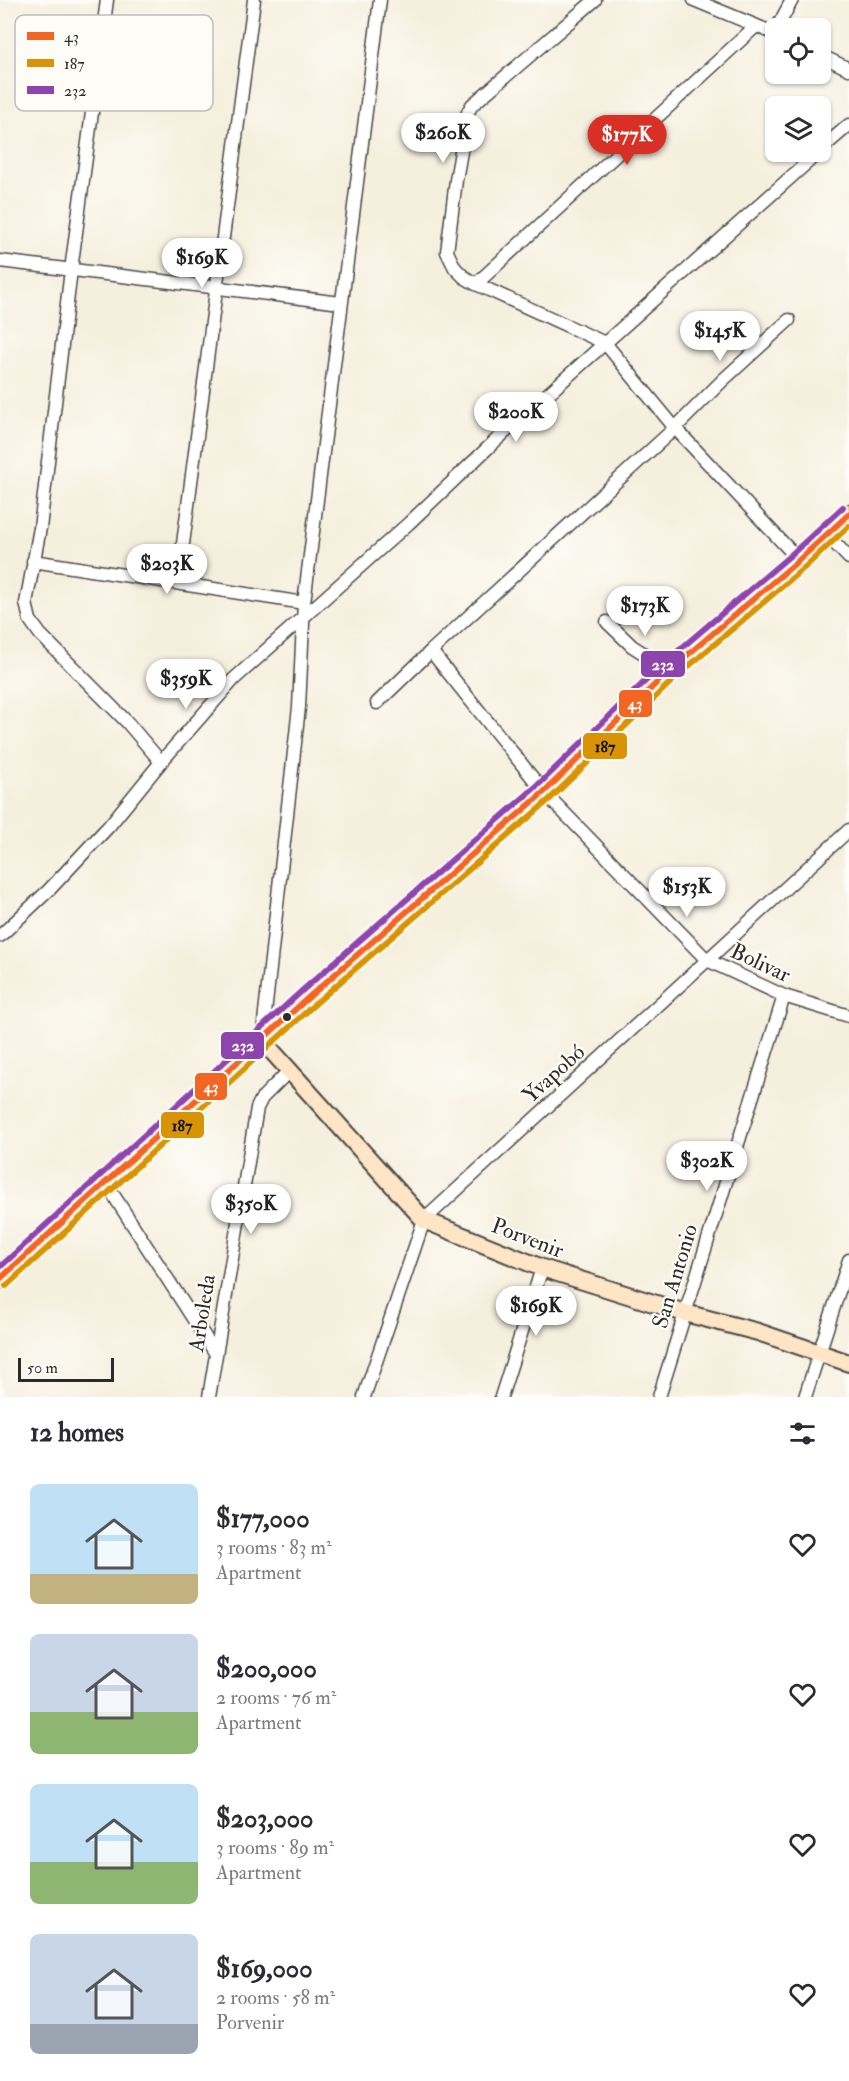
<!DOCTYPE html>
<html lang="en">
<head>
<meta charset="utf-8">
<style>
  :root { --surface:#fff; --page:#f7f7f7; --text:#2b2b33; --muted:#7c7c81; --accent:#d93025 }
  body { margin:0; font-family:"IM FELL Double Pica",serif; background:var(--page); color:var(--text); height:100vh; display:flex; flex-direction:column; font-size:22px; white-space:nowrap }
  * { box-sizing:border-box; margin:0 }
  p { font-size:20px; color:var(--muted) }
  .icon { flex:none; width:33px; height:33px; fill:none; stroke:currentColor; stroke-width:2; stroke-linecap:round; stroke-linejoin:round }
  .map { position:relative; height:1397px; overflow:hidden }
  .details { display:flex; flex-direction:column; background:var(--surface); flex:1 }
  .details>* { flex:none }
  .buttons { position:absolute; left:765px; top:18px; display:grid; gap:12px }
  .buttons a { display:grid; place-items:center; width:66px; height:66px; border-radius:9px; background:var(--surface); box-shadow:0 2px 4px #0004; font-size:30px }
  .scale { position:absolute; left:18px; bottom:15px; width:96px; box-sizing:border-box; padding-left:6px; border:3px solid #2b2b2b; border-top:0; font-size:16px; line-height:21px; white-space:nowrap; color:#2b2b2b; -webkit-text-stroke:4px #fdfcf7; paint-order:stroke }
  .price { position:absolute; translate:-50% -51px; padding:0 14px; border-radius:21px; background:#fff; color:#222; font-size:20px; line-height:39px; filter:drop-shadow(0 2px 3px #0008) }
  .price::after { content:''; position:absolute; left:50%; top:36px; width:18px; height:14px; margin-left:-9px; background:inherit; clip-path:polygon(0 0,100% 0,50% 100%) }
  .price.on { background:var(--accent); color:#fff }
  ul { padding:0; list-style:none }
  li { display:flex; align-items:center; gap:18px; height:150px; padding:0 30px }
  li span { display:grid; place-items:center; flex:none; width:168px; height:120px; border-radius:9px; color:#555 }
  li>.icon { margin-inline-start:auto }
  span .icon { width:72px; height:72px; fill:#fffc; stroke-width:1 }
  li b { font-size:26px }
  h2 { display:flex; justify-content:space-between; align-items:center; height:72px; padding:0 30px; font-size:26px }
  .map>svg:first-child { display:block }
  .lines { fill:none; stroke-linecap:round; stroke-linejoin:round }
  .street-casing { stroke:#494846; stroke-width:15 }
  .secondary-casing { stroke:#494846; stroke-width:20 }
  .primary-casing { stroke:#494846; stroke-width:22 }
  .street { stroke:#fff; stroke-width:12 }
  .secondary { stroke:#fde5c5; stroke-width:16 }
  .primary { stroke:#fabe6d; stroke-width:20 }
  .bus-1-casing { stroke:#fdfcf7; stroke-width:10 }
  .bus-2-casing { stroke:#fdfcf7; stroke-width:10 }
  .bus-3-casing { stroke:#fdfcf7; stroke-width:10 }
  .bus-1 { stroke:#f26522; stroke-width:6 }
  .bus-2 { stroke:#d89406; stroke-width:6 }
  .bus-3 { stroke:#8e44ad; stroke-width:6 }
  .bus-dot { fill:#2b2b2b; stroke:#fdfcf7; stroke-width:2 }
  .labels { text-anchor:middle; stroke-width:4.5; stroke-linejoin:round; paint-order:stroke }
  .street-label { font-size:22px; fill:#2b2b2b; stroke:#fdfcf7 }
  .key { fill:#fdfcf7; stroke:#bebdba; stroke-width:1.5 }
  .key-label { font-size:16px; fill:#2b2b2b }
  .line-badge { stroke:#fdfcf7; stroke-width:2 }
  .badge-label { font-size:16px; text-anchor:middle; font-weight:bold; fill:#fff }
  .pale-badge-label { font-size:16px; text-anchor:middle; font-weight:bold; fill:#111 }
</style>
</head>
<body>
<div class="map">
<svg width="849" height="1397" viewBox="0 0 849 1397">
  <rect width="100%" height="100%" fill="#fdfcf7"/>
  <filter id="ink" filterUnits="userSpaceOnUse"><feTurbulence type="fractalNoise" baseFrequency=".0167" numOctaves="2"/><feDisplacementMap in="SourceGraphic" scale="12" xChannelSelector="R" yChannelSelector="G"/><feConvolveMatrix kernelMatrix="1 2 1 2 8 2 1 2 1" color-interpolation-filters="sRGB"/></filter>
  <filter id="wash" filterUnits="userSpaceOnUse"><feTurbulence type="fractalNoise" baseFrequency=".008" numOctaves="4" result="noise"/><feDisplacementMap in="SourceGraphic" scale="24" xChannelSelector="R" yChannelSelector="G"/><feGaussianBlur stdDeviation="1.35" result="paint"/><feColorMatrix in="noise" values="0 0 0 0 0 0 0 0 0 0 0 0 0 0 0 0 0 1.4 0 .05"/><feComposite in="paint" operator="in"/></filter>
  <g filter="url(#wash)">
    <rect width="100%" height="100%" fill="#f5efdd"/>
  </g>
  <g filter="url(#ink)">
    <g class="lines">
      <!-- street casing -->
      <g class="street-casing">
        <path id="street" d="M107,0L71,270L40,528L26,603L30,620L40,634L127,722L161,762
          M595,0L472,105L468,112L456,180L447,252L455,268L464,277L476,284L605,343L675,428L799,560
          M694,0L776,34
          M777,28L792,0
          M820,55L849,69
          M820,150L849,125
          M0,261L341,303
          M476,284L756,26
          M827,535L849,558
          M33,561L304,603
          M178,582L254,0
          M607,622L632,646L670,670
          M431,651L544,792L707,960L784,996L849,1016
          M377,703L431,651L675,428L722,381L789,320
          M0,936L49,890L109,826L161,762L234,679L409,523L493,443L819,152
          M262,1040L299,707L304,603L380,0
          M105,1182L216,1354
          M209,1397L257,1108L262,1098L289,1071
          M364,1397L424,1220L849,830
          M501,1397L542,1268
          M659,1397L784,996
          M805,1397L849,1260"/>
      </g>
      <!-- secondary casing -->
      <g class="secondary-casing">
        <path id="secondary" d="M262,1040L424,1220L542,1268L685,1313L758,1332L849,1363"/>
      </g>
      <!-- primary casing -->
      <g class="primary-casing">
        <path id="primary" d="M0,1279L310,996L544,792L670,670L799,560L849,514"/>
      </g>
      <!-- street -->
      <use href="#street" class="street"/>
      <!-- secondary -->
      <use href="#secondary" class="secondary"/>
      <!-- primary -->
      <use href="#primary" class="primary"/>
      <!-- bus-1 casing -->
      <g class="bus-1-casing">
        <path id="bus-1" d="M0,1279L310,996L544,792L670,670L799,560L849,514"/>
      </g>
      <!-- bus-2 casing -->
      <g class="bus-2-casing">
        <path id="bus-2" d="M6,1286L316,1003L550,799L676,677L805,567L849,526"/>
      </g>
      <!-- bus-3 casing -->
      <g class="bus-3-casing">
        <path id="bus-3" d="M0,1267L304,989L538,785L664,663L793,553L843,507"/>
      </g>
      <!-- bus-1 -->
      <use href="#bus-1" class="bus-1"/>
      <!-- bus-2 -->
      <use href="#bus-2" class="bus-2"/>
      <!-- bus-3 -->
      <use href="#bus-3" class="bus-3"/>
    </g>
  </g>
  <!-- markers -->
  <circle class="bus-dot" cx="287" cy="1017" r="5"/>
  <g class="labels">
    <!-- street labels -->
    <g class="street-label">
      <text transform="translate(761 962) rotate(25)" y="8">Bolivar</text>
      <text transform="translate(553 1073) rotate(-42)" y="8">Yvapobó</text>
      <text transform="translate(528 1237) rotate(21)" y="8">Porvenir</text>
      <text transform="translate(674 1276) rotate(-73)" y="8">San Antonio</text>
      <text transform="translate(201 1313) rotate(-81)" y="8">Arboleda</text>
    </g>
  </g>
  <!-- legend -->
  <rect x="15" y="15" width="198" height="96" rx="9" class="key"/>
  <rect x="27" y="32" width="27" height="8" fill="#f26522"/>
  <rect x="27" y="59" width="27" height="8" fill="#d89406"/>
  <rect x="27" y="86" width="27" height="8" fill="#8e44ad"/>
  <g class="key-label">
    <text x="64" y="42">43</text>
    <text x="64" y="69">187</text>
    <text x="64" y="96">232</text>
  </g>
  <g class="line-badge">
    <rect x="640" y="650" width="46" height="28" rx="6" fill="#8e44ad"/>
    <rect x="618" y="689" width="35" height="29" rx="6" fill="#f26522"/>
    <rect x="582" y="732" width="46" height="28" rx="6" fill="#d89406"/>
    <rect x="220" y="1031" width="45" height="29" rx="6" fill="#8e44ad"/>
    <rect x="194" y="1072" width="34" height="29" rx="6" fill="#f26522"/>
    <rect x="160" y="1111" width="45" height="28" rx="6" fill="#d89406"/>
  </g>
  <g class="badge-label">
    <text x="663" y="670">232</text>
    <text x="635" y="709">43</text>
    <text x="243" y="1051">232</text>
    <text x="211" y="1092">43</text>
  </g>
  <g class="pale-badge-label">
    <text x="605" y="752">187</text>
    <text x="182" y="1131">187</text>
  </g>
</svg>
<div class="buttons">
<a><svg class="icon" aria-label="locate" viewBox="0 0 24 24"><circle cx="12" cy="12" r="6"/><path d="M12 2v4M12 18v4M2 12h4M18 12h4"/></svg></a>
<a><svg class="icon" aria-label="layers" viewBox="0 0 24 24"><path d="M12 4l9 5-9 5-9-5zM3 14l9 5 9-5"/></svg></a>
</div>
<div class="scale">50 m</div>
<b class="price" style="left:443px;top:164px">$260K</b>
<b class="price on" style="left:627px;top:166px">$177K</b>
<b class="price" style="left:202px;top:289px">$169K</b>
<b class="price" style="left:720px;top:362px">$145K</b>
<b class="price" style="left:516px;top:443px">$200K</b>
<b class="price" style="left:167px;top:595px">$203K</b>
<b class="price" style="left:645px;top:637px">$173K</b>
<b class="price" style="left:186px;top:710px">$359K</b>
<b class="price" style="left:687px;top:918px">$153K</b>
<b class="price" style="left:707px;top:1192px">$302K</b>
<b class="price" style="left:251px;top:1235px">$350K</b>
<b class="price" style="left:536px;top:1337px">$169K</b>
</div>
<section class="details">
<h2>12 homes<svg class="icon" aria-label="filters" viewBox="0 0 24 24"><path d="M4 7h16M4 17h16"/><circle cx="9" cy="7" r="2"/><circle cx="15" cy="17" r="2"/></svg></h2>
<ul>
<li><span style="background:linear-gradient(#bfe0f5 75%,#c2b280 0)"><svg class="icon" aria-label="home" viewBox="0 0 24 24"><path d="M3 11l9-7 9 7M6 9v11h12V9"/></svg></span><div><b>$177,000</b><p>3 rooms · 83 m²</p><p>Apartment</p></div><svg class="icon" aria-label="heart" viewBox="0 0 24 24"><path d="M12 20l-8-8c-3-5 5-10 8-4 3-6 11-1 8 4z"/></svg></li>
<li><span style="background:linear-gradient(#c9d6e8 65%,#8fb573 0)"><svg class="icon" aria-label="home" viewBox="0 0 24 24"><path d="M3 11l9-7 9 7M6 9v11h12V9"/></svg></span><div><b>$200,000</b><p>2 rooms · 76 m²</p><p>Apartment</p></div><svg class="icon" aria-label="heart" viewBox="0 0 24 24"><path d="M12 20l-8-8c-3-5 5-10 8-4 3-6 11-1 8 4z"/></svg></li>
<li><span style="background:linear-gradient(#bfe0f5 65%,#8fb573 0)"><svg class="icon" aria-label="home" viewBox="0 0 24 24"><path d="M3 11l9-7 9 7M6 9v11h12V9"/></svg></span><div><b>$203,000</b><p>3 rooms · 89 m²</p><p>Apartment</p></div><svg class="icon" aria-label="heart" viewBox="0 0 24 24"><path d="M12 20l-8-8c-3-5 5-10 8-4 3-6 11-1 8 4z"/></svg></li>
<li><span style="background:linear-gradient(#c9d6e8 75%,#9aa5b1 0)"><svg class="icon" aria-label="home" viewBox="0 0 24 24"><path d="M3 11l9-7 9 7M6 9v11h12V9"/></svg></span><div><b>$169,000</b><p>2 rooms · 58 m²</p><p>Porvenir</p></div><svg class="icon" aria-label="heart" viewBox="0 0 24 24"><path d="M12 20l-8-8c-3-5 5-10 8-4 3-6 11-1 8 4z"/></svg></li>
</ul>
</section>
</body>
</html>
